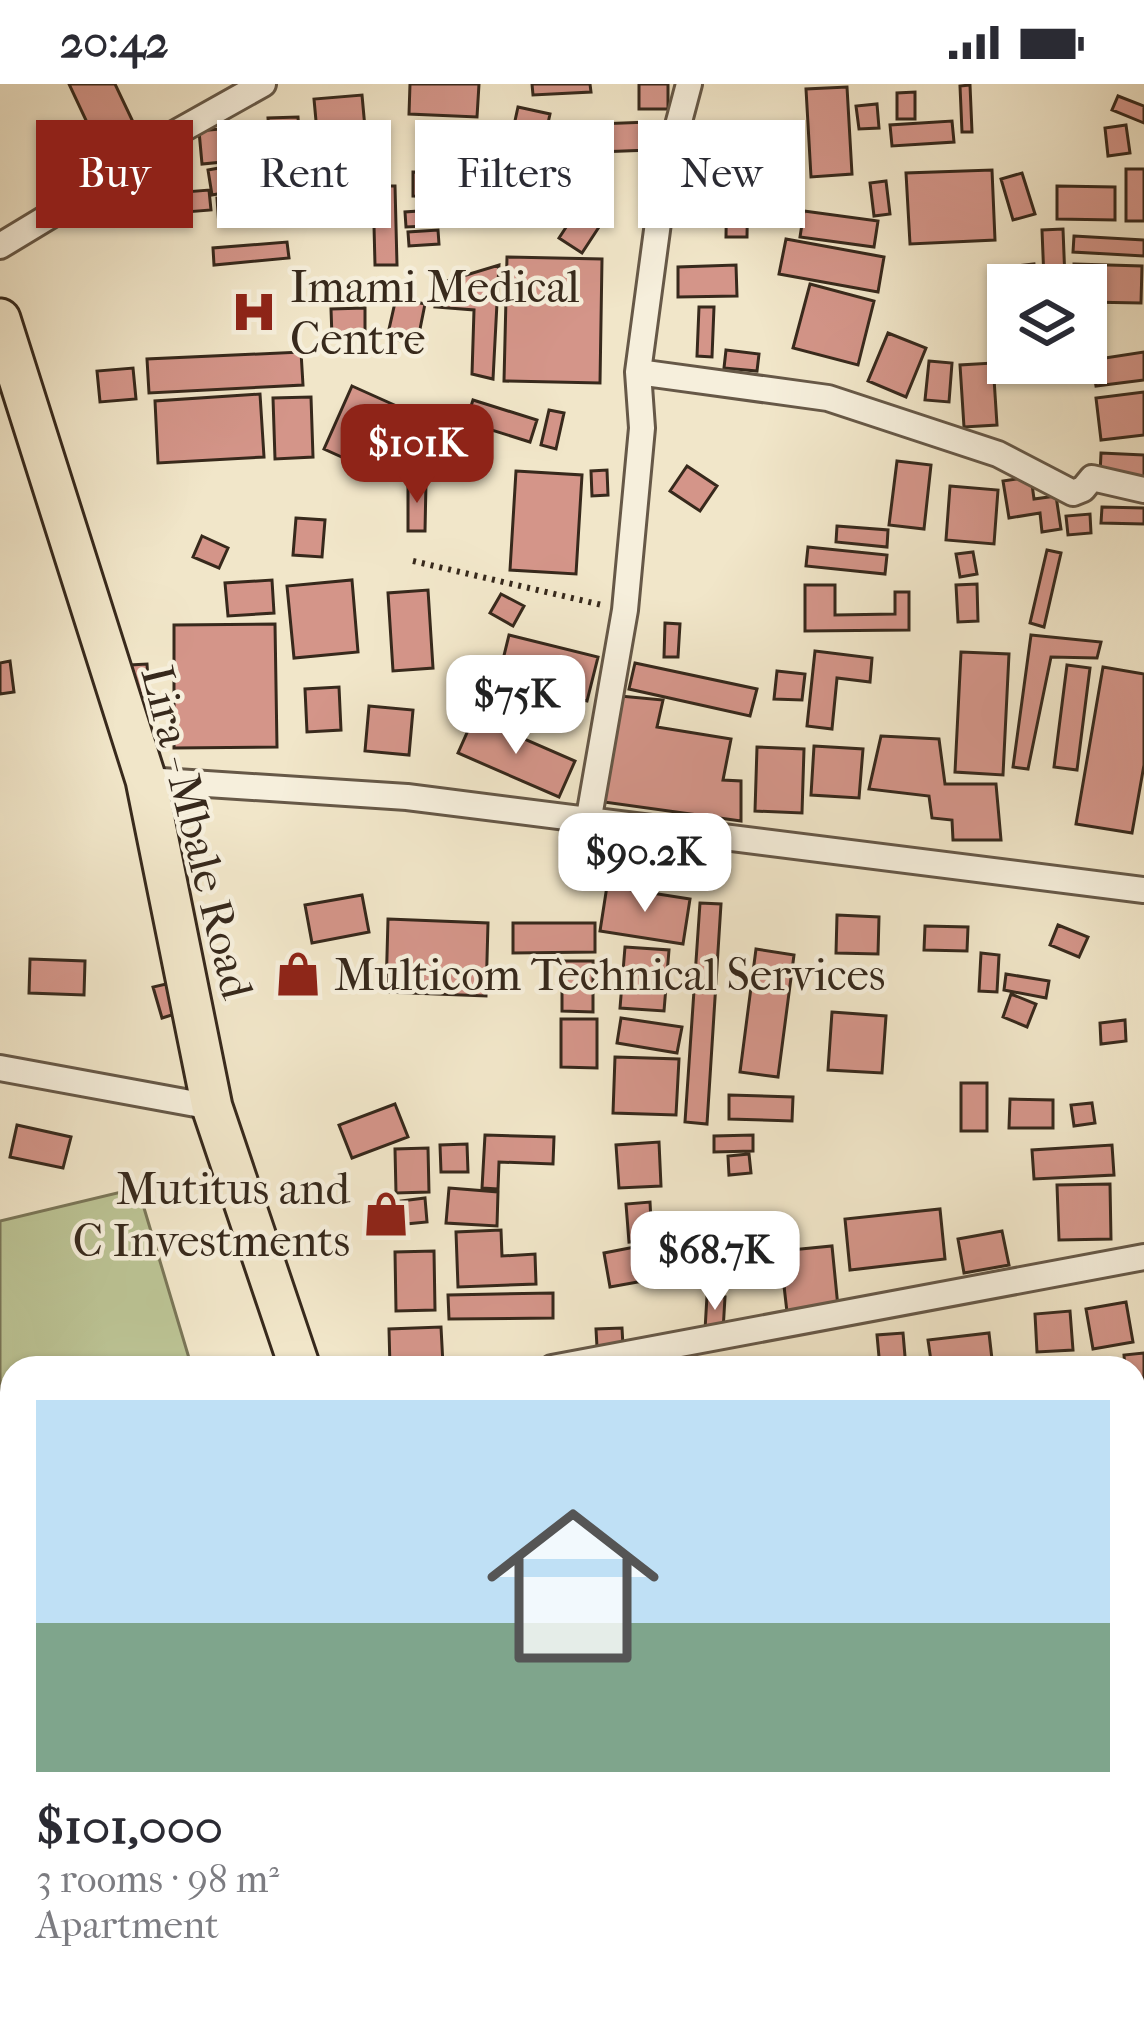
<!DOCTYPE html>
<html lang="en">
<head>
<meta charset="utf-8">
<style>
  :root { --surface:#fff; --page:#f7f7f7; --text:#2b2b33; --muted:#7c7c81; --line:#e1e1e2; --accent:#8f2418 }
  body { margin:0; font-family:"IM FELL French Canon",serif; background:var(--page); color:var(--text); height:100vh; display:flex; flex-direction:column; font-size:45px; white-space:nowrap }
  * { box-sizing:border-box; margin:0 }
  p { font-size:39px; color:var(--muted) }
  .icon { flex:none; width:66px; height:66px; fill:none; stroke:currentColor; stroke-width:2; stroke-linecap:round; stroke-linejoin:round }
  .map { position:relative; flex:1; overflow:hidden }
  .sheet { position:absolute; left:0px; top:1272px; width:1146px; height:663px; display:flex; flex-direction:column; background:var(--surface); border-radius:36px 36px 0 0; box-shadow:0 3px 9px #0004 }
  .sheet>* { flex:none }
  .top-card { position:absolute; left:36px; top:36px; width:1074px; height:108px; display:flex; gap:24px }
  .buttons { position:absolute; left:987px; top:180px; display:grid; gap:24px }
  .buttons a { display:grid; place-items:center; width:120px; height:120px; border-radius:0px; background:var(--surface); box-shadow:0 3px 9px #0004; font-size:60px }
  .price { position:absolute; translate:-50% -102px; padding:0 27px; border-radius:24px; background:#fff; color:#222; font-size:39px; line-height:78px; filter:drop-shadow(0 3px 6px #0008) }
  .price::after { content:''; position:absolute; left:50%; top:72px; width:36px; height:27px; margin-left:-18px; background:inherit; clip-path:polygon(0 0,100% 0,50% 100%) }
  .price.selected { background:var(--accent); color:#fff }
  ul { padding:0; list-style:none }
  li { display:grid; align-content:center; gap:24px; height:636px; padding:0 36px }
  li+li { border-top:3px solid var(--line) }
  li span { display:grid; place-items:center; height:372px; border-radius:0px; color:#555 }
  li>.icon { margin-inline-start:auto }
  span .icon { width:216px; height:216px; fill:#fffc; stroke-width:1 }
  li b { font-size:51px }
  .tag { padding:0 42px; border-radius:0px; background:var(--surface); box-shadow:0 3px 9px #0004; font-size:42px; line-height:108px }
  .tag.selected { background:var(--accent); color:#fff }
  .status { display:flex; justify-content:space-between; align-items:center; height:84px; padding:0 60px; background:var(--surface); direction:ltr }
  .status svg { height:33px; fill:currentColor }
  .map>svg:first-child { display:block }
  .green { fill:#bcc495; stroke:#7a7658; stroke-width:3 }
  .building { fill:#d49589; stroke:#37291c; stroke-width:3 }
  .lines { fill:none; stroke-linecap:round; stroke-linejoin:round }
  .street-casing { stroke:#665847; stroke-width:30 }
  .primary-casing { stroke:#37291c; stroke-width:45 }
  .path { stroke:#37291c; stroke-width:6; stroke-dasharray:3 6; stroke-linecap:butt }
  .street { stroke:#f6efdc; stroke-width:24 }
  .primary { stroke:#f1e6c9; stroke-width:39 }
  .labels { text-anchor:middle; stroke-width:9; stroke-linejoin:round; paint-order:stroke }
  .poi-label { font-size:45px; fill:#37291c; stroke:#f6efdc; text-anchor:start }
  .street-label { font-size:45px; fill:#37291c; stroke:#f6efdc }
</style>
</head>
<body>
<div class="status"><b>20:42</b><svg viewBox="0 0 49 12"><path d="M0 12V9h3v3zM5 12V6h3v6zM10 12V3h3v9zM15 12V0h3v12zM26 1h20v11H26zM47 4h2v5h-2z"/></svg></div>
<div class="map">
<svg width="1144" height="1934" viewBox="0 0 1144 1934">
  <rect width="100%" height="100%" fill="#f1e6c9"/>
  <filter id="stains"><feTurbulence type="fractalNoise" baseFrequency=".00167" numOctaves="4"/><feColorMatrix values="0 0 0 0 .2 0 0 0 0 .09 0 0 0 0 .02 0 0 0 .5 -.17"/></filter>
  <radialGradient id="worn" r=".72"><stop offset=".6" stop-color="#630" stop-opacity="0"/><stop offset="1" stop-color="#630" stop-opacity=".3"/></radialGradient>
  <!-- green -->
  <path class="green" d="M138,1104L192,1284H12V1643L0,1646V1137Z"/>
  <!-- building -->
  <path class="building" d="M69,0H115L144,61L106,79Z
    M410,0H479L477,33L409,30Z
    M532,0H590L591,8L533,11Z
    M639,0H668V25H639Z
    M970,1L972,48H962L960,2Z
    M847,3L852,90L811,93L806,5Z
    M915,8V35H897V9Z
    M362,11L366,55L318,59L314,15Z
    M1118,12L1144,22V39L1112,26Z
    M877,20L879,44L859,45L856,22Z
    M518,23L550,30L529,126L497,119Z
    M298,33L299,48L269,49L268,34Z
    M952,37L954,58L892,62L890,41Z
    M649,38L650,66L572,69L571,41Z
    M458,40V60L429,61L428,41Z
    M1126,41L1130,69L1108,72L1105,44Z
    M251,42L254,75L202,80L199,47Z
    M276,55H299L302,76L277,77Z
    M184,59L190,89L165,94L159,64Z
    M461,67L491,71L485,116L454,111Z
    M252,78L256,103L212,111L208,86Z
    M283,80L285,101L258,104L255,83Z
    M1126,85H1144V137H1126Z
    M992,86L995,156L910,160L906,89Z
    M727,87H748L747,153H726Z
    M413,88L447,89V113L413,112Z
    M555,88L572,93L563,125L546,120Z
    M1022,89L1035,130L1013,136L1001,95Z
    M886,97L890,130L874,132L870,99Z
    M358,101V126L295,129V104Z
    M373,102H395L397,181H375Z
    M1057,102L1115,103V136L1057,135Z
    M209,106L211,126L174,129L172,109Z
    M268,109L271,137L219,142L217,114Z
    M163,115L164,141L137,142L136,116Z
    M447,125L448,141L406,143L405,128Z
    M804,127L878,137L874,163L800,153Z
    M576,128L599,143L582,169L559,154Z
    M1063,145L1065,196H1044L1042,146Z
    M438,146L439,160L409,162L408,148Z
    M1074,152L1144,156V172L1073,168Z
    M786,155L884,173L878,208L779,190Z
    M287,158L289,174L214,181L213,164Z
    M507,173L602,175L600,299L504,297Z
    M1034,180L1037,201H1017L1015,182Z
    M1074,180L1142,182L1141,219L1086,218V201H1074Z
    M499,181L493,295L472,290L474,226L435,223L440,199Z
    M736,181L737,212L678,213V183Z
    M810,200L874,217L858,281L793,264Z
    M396,214L425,220L417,260L387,254Z
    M699,223H714L712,273L697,272Z
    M365,224V252L332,253L331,225Z
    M888,249L926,264L906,313L868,297Z
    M726,266L759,270L757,287L724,284Z
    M301,268L303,301L149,309L147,275Z
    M1144,268V296L1096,302L1092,276Z
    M929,277L952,279L949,318L925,316Z
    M993,279L997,341L964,343L960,281Z
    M133,284L136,315L100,318L97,287Z
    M352,302L412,329L384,392L324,365Z
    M1144,308V351L1101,356L1096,314Z
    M260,310L264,373L158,379L155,317Z
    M311,313L313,373L275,375L273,314Z
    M473,316L537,336L530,358L466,338Z
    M549,326L564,329L556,365L541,361Z
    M1101,369L1144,371V393L1100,391Z
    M897,377L931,381L924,445L889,441Z
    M687,382L717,402L700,427L670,407Z
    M607,386L608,411L592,412L591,387Z
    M516,387L582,391L576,490L510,486Z
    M1031,393L1034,415L1056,412L1061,445L1042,448L1040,429L1009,434L1003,397Z
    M408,398H426L425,447H408Z
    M950,402L998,406L994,460L946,456Z
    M1102,423L1144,424V440L1101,439Z
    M1090,430L1091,449L1068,451L1066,432Z
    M296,434L325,436L322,473L293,471Z
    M837,442L888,446L887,463L836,458Z
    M202,452L228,464L219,484L193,473Z
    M808,463L887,471L885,490L806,482Z
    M1047,466L1061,469L1044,543L1030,539Z
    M973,468L977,490L960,493L956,470Z
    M272,496L274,529L228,532L225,499Z
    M352,496L358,568L294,574L287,502Z
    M977,500L978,537L958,538L956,501Z
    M805,501H835V531L895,530V508H909V546L805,547Z
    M428,506L433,584L393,587L388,509Z
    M501,510L524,522L513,542L490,529Z
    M665,539L680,540L678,573H664Z
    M275,540L277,663L174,664V541Z
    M509,551L598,573L587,617L498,596Z
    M1031,551L1101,558L1097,574L1051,573L1028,685L1013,683Z
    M815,567L872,574L870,598L837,594L832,645L807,642Z
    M961,568L1009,570L1003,691L955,688Z
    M10,577L14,608L0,610V579Z
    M635,579L757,605L750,632L629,605Z
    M147,580L149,613L132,614L130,581Z
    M1067,581L1090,584L1077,686L1054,683Z
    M1103,583L1144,590V681L1132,749L1076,740Z
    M777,587L805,590L802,616L774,615Z
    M339,603L341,646L307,648L305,605Z
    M620,612L663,616L657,643L731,655L723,696L741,697V737L604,718Z
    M369,622L413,626L409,671L365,667Z
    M474,633L575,677L559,713L458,669Z
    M881,652L939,655L945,700H996L1001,756H953L952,736L932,734L929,712L869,705Z
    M814,662L863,665L859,714L811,711Z
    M757,663L804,665L802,729L755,727Z
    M607,802L690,815L683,860L600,847Z
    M362,811L369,848L312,859L305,821Z
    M700,819L721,820L707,1040L685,1038Z
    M837,831L879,833L878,870L836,869Z
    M388,835L488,839L486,912L386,908Z
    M513,839H595V868L513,869Z
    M1058,841L1088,853L1079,873L1050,861Z
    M925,842L968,843L967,867L924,866Z
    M625,863L669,866L664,927L620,924Z
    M756,865L794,871L778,993L740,988Z
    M981,869L999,871L997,908L979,907Z
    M30,875L85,877L84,911L29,909Z
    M562,877H593V928L562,927Z
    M1006,890L1049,897L1046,914L1004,906Z
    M166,900L175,930L162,934L153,903Z
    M1011,910L1036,920L1027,943L1003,933Z
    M832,928L886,932L882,989L828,986Z
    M621,934L682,943L677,969L617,959Z
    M561,935H597V984L561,983Z
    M1125,936L1126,957L1101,960L1100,939Z
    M615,973L679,975L676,1031L613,1029Z
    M961,999H987V1047H961Z
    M729,1011L793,1013L792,1037L729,1035Z
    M1010,1015L1053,1016V1044H1009Z
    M1092,1019L1095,1039L1074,1042L1071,1021Z
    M395,1020L408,1053L352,1074L339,1041Z
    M17,1041L71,1053L63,1084L10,1073Z
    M485,1051L554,1053L553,1080L499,1078L498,1105L482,1104Z
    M753,1051V1067L714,1068V1052Z
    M659,1058L661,1102L619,1104L616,1061Z
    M467,1060L468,1088H441L440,1061Z
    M1112,1061L1114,1091L1034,1095L1032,1066Z
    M428,1064L429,1108L396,1109L395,1065Z
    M749,1070L751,1089L729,1091L728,1072Z
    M1110,1100L1111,1155L1059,1156L1057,1101Z
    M449,1104L498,1108L497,1142L446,1139Z
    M425,1114L427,1138L395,1141L393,1118Z
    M650,1118L652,1156L629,1158L626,1120Z
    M940,1125L945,1175L850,1186L845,1135Z
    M501,1146L502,1172L535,1170L536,1200L458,1203L456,1148Z
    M1002,1147L1009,1181L964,1189L958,1155Z
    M676,1155L682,1190L610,1203L604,1169Z
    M832,1162L838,1223L787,1228L780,1167Z
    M434,1167L435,1226L396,1227L395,1168Z
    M553,1209V1234L449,1235L448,1211Z
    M707,1212L725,1213L723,1247L705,1246Z
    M1126,1218L1133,1258L1093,1265L1086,1225Z
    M1070,1227L1073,1266L1037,1268L1035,1230Z
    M441,1243L443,1281L390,1284L389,1245Z
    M622,1244L623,1262L597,1263L596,1245Z
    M903,1249L906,1284H880L877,1251Z
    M989,1249L993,1284H932L928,1256Z
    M1144,1269V1341L1134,1342V1284H1125L1124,1271Z
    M874,1274L875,1284H818V1280Z
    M1134,1419L1144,1481V1507L1134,1509Z
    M1144,1849V1900L1134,1901V1850Z
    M706,1923H777L778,1934H707Z
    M916,1923H955L959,1934H884Z
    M969,1923H1048L1050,1934H971Z"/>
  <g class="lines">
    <!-- street casing -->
    <g class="street-casing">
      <path id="street" d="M0,162L119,90L172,51L263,0
        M638,288L828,314L998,370L1073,409L1083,405L1092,394L1144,406
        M146,696L407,713L1144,806
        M589,733L625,526L642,344L638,288L664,94L689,0
        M0,984L212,1023
        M552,1284L1144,1173
        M1134,1546L1144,1544"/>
    </g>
    <!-- primary casing -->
    <g class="primary-casing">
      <path id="primary" d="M0,235L146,696L212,1023L300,1284
        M491,1923L494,1934"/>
    </g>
    <!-- path -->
    <path class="path" d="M413,477L602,521"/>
    <!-- street -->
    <use href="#street" class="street"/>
    <!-- primary -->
    <use href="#primary" class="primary"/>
  </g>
  <!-- icons -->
  <defs>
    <g id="hospital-bare" transform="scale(3.6)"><path d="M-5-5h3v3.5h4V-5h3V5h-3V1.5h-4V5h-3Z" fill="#8f2418" stroke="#f6efdc" stroke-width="2.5" paint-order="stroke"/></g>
    <g id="shop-bare" transform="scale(3.6)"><path d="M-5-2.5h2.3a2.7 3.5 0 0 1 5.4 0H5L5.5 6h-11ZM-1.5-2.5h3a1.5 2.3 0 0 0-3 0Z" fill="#8f2418" stroke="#f6efdc" stroke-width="2.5" paint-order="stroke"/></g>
  </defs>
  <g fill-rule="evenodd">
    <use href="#hospital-bare" x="254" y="228"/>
    <use href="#shop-bare" x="298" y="890"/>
    <use href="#shop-bare" x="386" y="1130"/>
  </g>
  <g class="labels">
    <!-- poi labels -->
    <g class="poi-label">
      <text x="290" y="218">Imami Medical<tspan x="290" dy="52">Centre</tspan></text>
      <text x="334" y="906">Multicom Technical Services</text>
      <text x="350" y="1120" text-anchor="end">Mutitus and<tspan x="350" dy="52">C Investments</tspan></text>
    </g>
    <!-- street labels -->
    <g class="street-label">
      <text transform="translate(198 748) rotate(76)" y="16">Lira - Mbale Road</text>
    </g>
  </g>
  <rect width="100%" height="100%" filter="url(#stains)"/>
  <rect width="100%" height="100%" fill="url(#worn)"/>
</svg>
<div class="buttons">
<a><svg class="icon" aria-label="layers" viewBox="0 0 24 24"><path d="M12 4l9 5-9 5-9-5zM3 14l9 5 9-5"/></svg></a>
</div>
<b class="price selected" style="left:417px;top:422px">$101K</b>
<b class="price" style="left:516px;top:673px">$75K</b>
<b class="price" style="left:645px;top:831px">$90.2K</b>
<b class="price" style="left:715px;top:1229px">$68.7K</b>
<div class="top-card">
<a class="tag selected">Buy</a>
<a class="tag">Rent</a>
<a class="tag">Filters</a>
<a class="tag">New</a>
</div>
<section class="sheet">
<ul>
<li><span style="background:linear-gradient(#bfe0f5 60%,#7fa58c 0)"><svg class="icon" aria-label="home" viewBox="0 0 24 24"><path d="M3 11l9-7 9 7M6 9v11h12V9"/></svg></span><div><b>$101,000</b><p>3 rooms · 98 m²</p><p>Apartment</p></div></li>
</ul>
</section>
</div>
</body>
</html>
